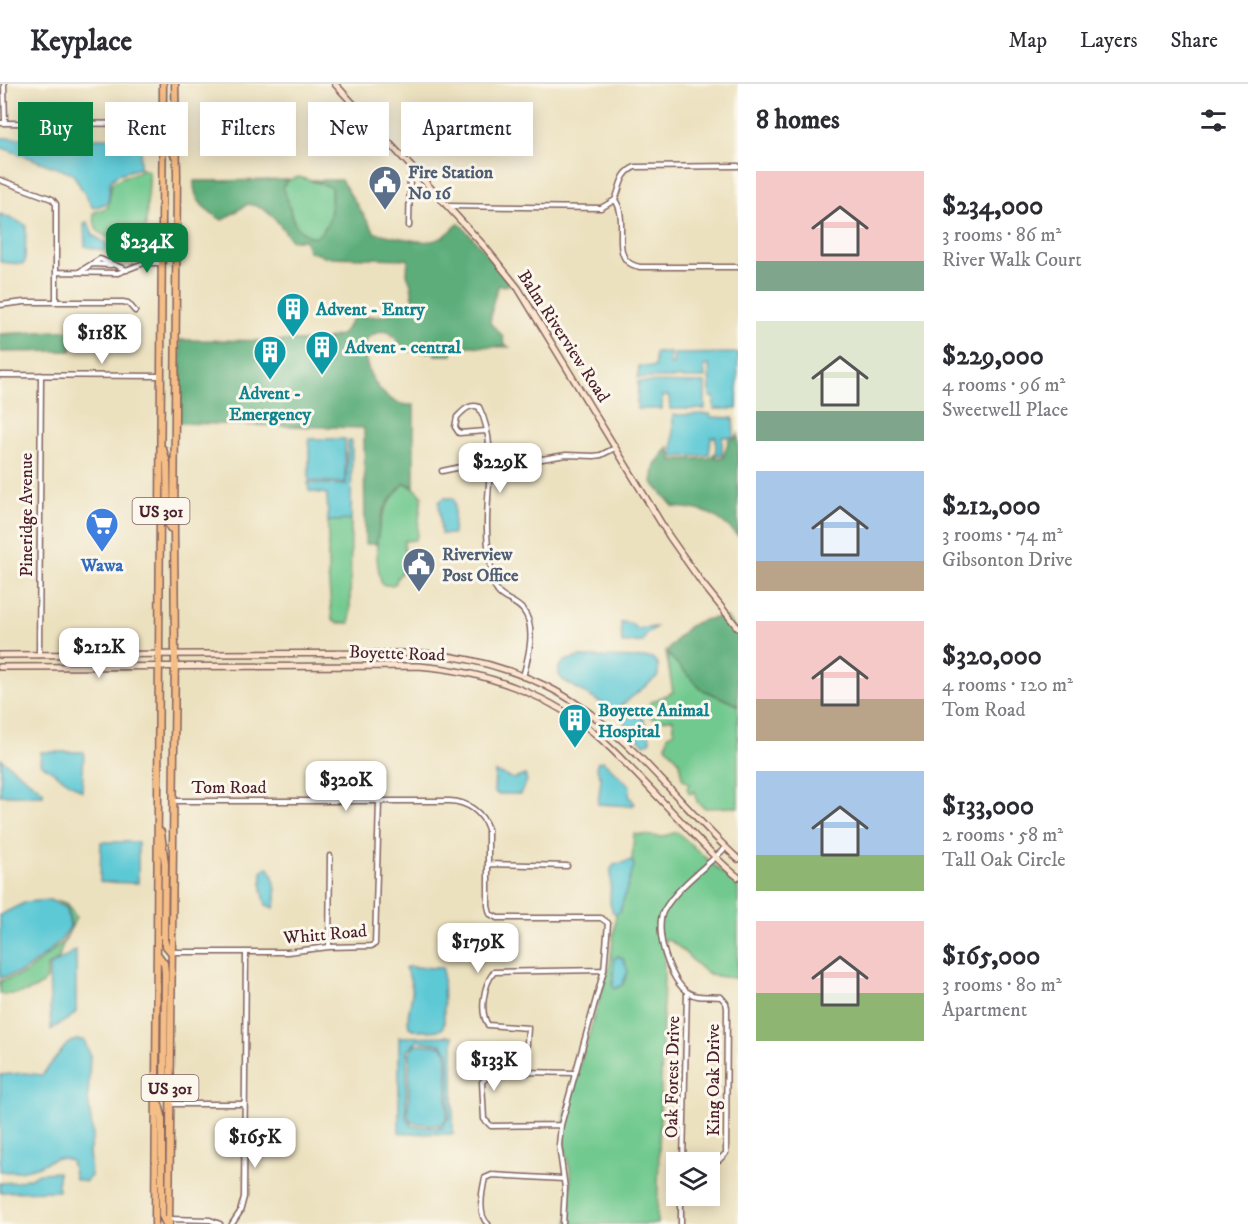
<!DOCTYPE html>
<html lang="en">
<head>
<meta charset="utf-8">
<style>
  :root { --surface:#fff; --page:#f7f7f7; --text:#2b2b33; --muted:#7c7c81; --line:#e1e1e2; --accent:#0b8043 }
  body { margin:0; font-family:"IM FELL DW Pica",serif; background:var(--page); color:var(--text); height:100vh; display:flex; flex-direction:column; font-size:22px; white-space:nowrap }
  * { box-sizing:border-box; margin:0 }
  p { font-size:20px; color:var(--muted) }
  .icon { flex:none; width:33px; height:33px; fill:none; stroke:currentColor; stroke-width:2; stroke-linecap:round; stroke-linejoin:round }
  .map { position:relative; flex:1; overflow:hidden }
  .sheet { display:flex; flex-direction:column; background:var(--surface); width:510px }
  .sheet>* { flex:none }
  .top-card { position:absolute; left:18px; top:18px; width:570px; height:54px; display:flex; gap:12px }
  .fabs { position:absolute; left:666px; top:1068px; display:grid; gap:12px }
  .fabs a { display:grid; place-items:center; width:54px; height:54px; border-radius:0px; background:var(--surface); box-shadow:0 3px 15px #0003; font-size:30px }
  .price { position:absolute; translate:-50% -51px; padding:0 14px; border-radius:12px; background:#fff; color:#222; font-size:20px; line-height:39px; filter:drop-shadow(0 2px 3px #0008) }
  .price::after { content:''; position:absolute; left:50%; top:36px; width:18px; height:14px; margin-left:-9px; background:inherit; clip-path:polygon(0 0,100% 0,50% 100%) }
  .price.active { background:var(--accent); color:#fff }
  ul { padding:0; list-style:none }
  li { display:flex; align-items:center; gap:18px; height:150px; padding:0 18px }
  li span { display:grid; place-items:center; flex:none; width:168px; height:120px; border-radius:0px; color:#555 }
  li>.icon { margin-inline-start:auto }
  span .icon { width:72px; height:72px; fill:#fffc; stroke-width:1 }
  li b { font-size:26px }
  h2 { display:flex; justify-content:space-between; align-items:center; height:72px; padding:0 18px; font-size:26px }
  .chip { padding:0 21px; border-radius:0px; background:var(--surface); box-shadow:0 3px 15px #0003; font-size:21px; line-height:54px }
  .chip.active { background:var(--accent); color:#fff }
  header { display:flex; align-items:center; gap:36px; box-sizing:border-box; height:84px; padding:0 30px; background:var(--surface); border-bottom:2px solid var(--line) }
  header strong { font-size:28px }
  nav { display:flex; gap:33px; margin-inline-start:auto; font-size:21px }
  main { display:flex; flex:1; min-height:0 }
  .map>svg:first-child { display:block }
  .green { fill:#71c98f; stroke:#5e745d; stroke-width:1.5; fill-rule:evenodd }
  .forest { fill:#5cad7a; stroke:#536652; stroke-width:1.5 }
  .water { fill:#5dc9d5; stroke:#547480; stroke-width:1.5; fill-rule:evenodd }
  .lines { fill:none; stroke-linecap:round; stroke-linejoin:round }
  .minor-casing { stroke:#83635f; stroke-width:7 }
  .secondary-casing { stroke:#83635f; stroke-width:8 }
  .primary-casing { stroke:#83635f; stroke-width:9 }
  .minor { stroke:#fff; stroke-width:4 }
  .secondary { stroke:#fbe5cf; stroke-width:5 }
  .primary { stroke:#f6be87; stroke-width:6 }
  .labels { text-anchor:middle; stroke-width:6; stroke-linejoin:round; paint-order:stroke }
  .shield { fill:#fbf7ec; stroke:#7f6065; stroke-width:1.5 }
  .shield-label { font-size:16px; font-weight:bold; fill:#4a1f2b }
  .service-label { font-size:18px; font-weight:bold; fill:#4e5e75; stroke:#fbf7ec; text-anchor:start }
  .culture-label { font-size:18px; font-weight:bold; fill:#0d838f; stroke:#fbf7ec; text-anchor:start }
  .street-label { font-size:18px; fill:#4a1f2b; stroke:#fbf7ec }
  .shop-label { font-size:18px; font-weight:bold; fill:#366cbe; stroke:#fbf7ec }
</style>
</head>
<body>
<header>
<strong>Keyplace</strong>
<nav><a>Map</a><a>Layers</a><a>Share</a></nav>
</header>
<main>
<div class="map">
<svg width="738" height="1140" viewBox="0 0 738 1140">
  <rect width="100%" height="100%" fill="#fbf7ec"/>
  <filter id="ink" filterUnits="userSpaceOnUse"><feTurbulence type="fractalNoise" baseFrequency=".0167" numOctaves="2"/><feDisplacementMap in="SourceGraphic" scale="12" xChannelSelector="R" yChannelSelector="G"/><feConvolveMatrix kernelMatrix="1 2 1 2 8 2 1 2 1" color-interpolation-filters="sRGB"/></filter>
  <filter id="wash" filterUnits="userSpaceOnUse"><feTurbulence type="fractalNoise" baseFrequency=".008" numOctaves="4" result="noise"/><feDisplacementMap in="SourceGraphic" scale="24" xChannelSelector="R" yChannelSelector="G"/><feGaussianBlur stdDeviation="1.35" result="paint"/><feColorMatrix in="noise" values="0 0 0 0 0 0 0 0 0 0 0 0 0 0 0 0 0 1.4 0 .05"/><feComposite in="paint" operator="in"/></filter>
  <g filter="url(#wash)">
    <rect width="100%" height="100%" fill="#ece1bf"/>
    <!-- green -->
    <path class="green" d="M142,85L149,87C150,99 148,109 147,120C146,143 148,167 122,176L112,171L113,155C96,150 95,145 93,129L108,123L112,99C121,91 133,92 142,85Z
      M299,93L331,103C331,124 334,140 315,154C285,145 295,125 282,103L289,96Z
      M405,399L417,406L422,412L417,452L415,456L404,457L406,483L397,494L396,499L392,501H382C371,462 376,427 405,399Z
      M351,436L350,539H337L332,536L328,490V437Z
      M666,568L701,605L738,621V723L705,724L697,718L695,707L690,710L687,704L690,700L682,694L680,678L666,662L668,651L674,648L673,635L657,636L650,633L647,624L651,618L673,608Z
      M677,748L738,803V897L735,894C726,893 714,893 706,888C692,879 680,859 665,855L657,1140H568L571,1091L564,1061L565,1030L610,880L616,830L620,827L633,782L632,776L634,750L661,753ZM618,872L623,875L628,888L622,901L613,902L614,875Z
      M56,816L68,820L76,833C71,847 60,861 59,875L47,882V895C35,909 18,911 0,910V897L24,890L63,858L71,844L68,824Z"/>
    <!-- forest -->
    <path class="forest" d="M288,96L282,103C295,125 285,145 315,154C333,140 332,124 331,103L310,96H341L375,149C391,151 422,161 436,156C445,154 453,145 459,139L483,165L510,199V201L498,202L493,218L490,239L503,252L504,260L509,263L459,262L453,264L452,271H435L434,268L408,267L388,247L378,248L367,254C358,282 382,324 414,321V403L405,399C384,419 379,431 377,460H365L364,344L180,339V256L320,257L343,250L354,232C383,234 390,233 413,215L411,200L407,190L408,175L326,173L309,167L304,156H291C278,138 270,124 248,120L222,136C206,126 193,118 194,97Z
      M73,246L71,267L0,268V250Z
      M738,350V452C716,429 704,425 674,423L652,398L655,380L669,363L672,376L710,374L714,370L716,374H723L729,355H735Z
      M726,533L738,548V621L701,605L666,568C688,542 690,535 726,533Z"/>
    <!-- water -->
    <path class="water" d="M0,54H139L141,58L140,84L118,90L110,98L108,119L93,124L73,90L0,63Z
      M0,130L26,141L25,178L22,180L0,178Z
      M88,138L93,151L107,160V164L104,167L85,162L84,139Z
      M655,269H670V281H673L674,270L738,269L737,325H714V313H710L709,281L704,282L705,294H638L639,282L655,283Z
      M638,298L705,299V325H670L669,312H662V325H637Z
      M710,330L711,333L733,334L734,353H722V371H716V353H711L709,371L673,373V331Z
      M309,355H345V399L309,397Z
      M348,357H352L351,436L328,437L327,410L309,407L308,399L346,401Z
      M444,414H453L455,419L453,450H441L439,418Z
      M621,538L630,539L637,545L656,543L646,551L643,558L622,559Z
      M579,573L652,574L658,580V592L617,625H611L563,596L559,591V583L565,577Z
      M635,626H640L650,654V658L644,660L625,642L624,636Z
      M41,668H84L82,707L40,679Z
      M1,675L43,707V711H0Z
      M603,677L630,702L629,712L635,720L631,722L598,720L601,694L596,683L598,678Z
      M495,688L514,695L525,691L527,697L520,710H497L494,707Z
      M101,758H138V799L100,798Z
      M632,776L634,782L620,827L616,830L613,828L610,820L611,785L614,781Z
      M267,783L270,785C275,797 279,811 274,824L266,821L262,806V788Z
      M50,816L67,825L70,843L61,856L46,870L22,888L0,894V831L26,818Z
      M76,866V928C69,937 58,939 51,946L49,883Z
      M618,872L623,875L628,887L622,901L615,905L613,902L614,875Z
      M406,883L443,884L444,940L442,945C432,948 417,948 409,943C404,920 421,913 405,884Z
      M453,952V1050L399,1049V953ZM417,957L441,960L449,968V1033L442,1044L412,1042L406,1033L407,966Z
      M76,956H84L90,971L88,1014L93,1052L89,1068L91,1092L85,1098L75,1095L71,1077C58,1070 50,1077 39,1082C27,1086 12,1089 0,1087V991L24,989L42,991L67,960Z
      M416,960L441,962L447,968V1033L441,1041L413,1039L408,1032L410,966Z
      M58,1088V1107L0,1108V1099L17,1098L30,1094L39,1089Z"/>
  </g>
  <g filter="url(#ink)">
    <g class="lines">
      <!-- minor casing -->
      <g class="minor-casing">
        <path id="minor" d="M4,0L5,39
          M0,39L163,40
          M0,96L52,115L56,120V218
          M615,116C628,133 614,164 627,177C630,180 635,182 640,183H738
          M447,122L601,124L615,116C621,103 620,89 635,83L738,82
          M409,142L410,91L414,87
          M92,180L111,181
          M56,188L118,189L144,179H161
          M79,188L100,175L127,186
          M0,221L24,218H123L128,219L135,227
          M0,291L161,292
          M486,347L459,349L455,343L457,333C463,327 470,319 479,323C498,361 486,405 487,445C487,462 490,479 493,495C496,517 512,513 523,526C537,543 528,574 523,593
          M442,387L484,378H524L566,371L594,372L601,371L615,364
          M39,571L41,291
          M174,717H450C468,718 482,728 488,745V822L490,830L498,834H601L608,839L604,886L561,1041L559,1061L565,1104L563,1140
          M488,780L567,782
          M329,863L330,772
          M172,868H287L329,863L371,862L375,860L379,717
          M525,988L528,944L488,941C479,927 484,900 494,888L604,886
          M171,1020H245
          M561,1041L491,1042L484,1035L482,998L491,989L525,988L575,989
          M683,1076H719L726,1069L727,924L726,919L721,913C710,911 699,915 689,909C670,899 653,845 664,826C678,802 706,783 725,764
          M683,1078L687,908
          M681,1112V1140
          M168,1135L210,1136L220,1140
          M232,1140L240,1128L244,1113L246,868
          M488,1140C477,1131 482,1107 485,1094L492,1091L563,1095"/>
      </g>
      <!-- secondary casing -->
      <g class="secondary-casing">
        <path id="secondary" d="M335,0L485,163L518,204L669,452L702,499L738,544
          M0,571L422,569C482,574 543,593 591,630C646,672 688,729 738,775
          M0,583L418,582C484,587 552,610 602,656C629,681 654,709 679,735C698,755 717,777 738,793"/>
      </g>
      <!-- primary casing -->
      <g class="primary-casing">
        <path id="primary" d="M163,40L170,46L172,67L176,74
          M163,365L167,379L168,439L170,444L174,446
          M161,748L165,780L164,855L166,862L171,868
          M158,871L164,879L165,889L164,1005L169,1014
          M159,1020L162,1032V1132L166,1140
          M155,1140L163,0
          M169,1140L175,570L174,446L177,91L175,0"/>
      </g>
      <!-- minor -->
      <use href="#minor" class="minor"/>
      <!-- secondary -->
      <use href="#secondary" class="secondary"/>
      <!-- primary -->
      <use href="#primary" class="primary"/>
    </g>
  </g>
  <!-- icons -->
  <defs>
    <g id="civic-pin" transform="scale(1.725)"><path d="M0 17L-7.5 6A9.5 9.5 0 1 1 7.5 6Z" fill="#5c6f8a" stroke="#fbf7ec"/><path d="M-.6-6.5H3V-4.5H.6V-3L4-1V1h2V6H-6V1h2V-1L-.6-3ZM-1.2 2.5V6h2.4V2.5Z" fill="#fff"/></g>
    <g id="building-pin" transform="scale(1.725)"><path d="M0 17L-7.5 6A9.5 9.5 0 1 1 7.5 6Z" fill="#0f9aa8" stroke="#fbf7ec"/><path d="M-4-6H4V6H1V3H-1V6H-4ZM-2.5-4.3h1.7v1.8h-1.7ZM.8-4.3h1.7v1.8H.8ZM-2.5-1h1.7V.8h-1.7ZM.8-1h1.7V.8H.8Z" fill="#fff"/></g>
    <g id="supermarket-pin" transform="scale(1.725)"><path d="M0 17L-7.5 6A9.5 9.5 0 1 1 7.5 6Z" fill="#3f7fe0" stroke="#fbf7ec"/><path d="M-6-5.5h2.5l.6 2H6L4.5 2H-2.5L-4.4-4H-6ZM-1.5 3.2a1.3 1.3 0 1 0 .1 0ZM3 3.2a1.3 1.3 0 1 0 .1 0Z" fill="#fff"/></g>
  </defs>
  <g fill-rule="evenodd">
    <use href="#civic-pin" x="385" y="98"/>
    <use href="#building-pin" x="293" y="225"/>
    <use href="#building-pin" x="322" y="263"/>
    <use href="#building-pin" x="270" y="268"/>
    <use href="#supermarket-pin" x="102" y="440"/>
    <use href="#civic-pin" x="419" y="480"/>
    <use href="#building-pin" x="575" y="636"/>
  </g>
  <g class="labels">
    <!-- shield labels -->
    <g class="shield">
      <rect x="132.5" y="414" width="57" height="26" rx="4.5"/>
      <rect x="141.5" y="991" width="57" height="26" rx="4.5"/>
    </g>
    <g class="shield-label">
      <text x="161" y="433">US 301</text>
      <text x="170" y="1010">US 301</text>
    </g>
    <!-- service labels -->
    <g class="service-label">
      <text x="408" y="94">Fire Station<tspan x="408" dy="21">No 16</tspan></text>
      <text x="442" y="476">Riverview<tspan x="442" dy="21">Post Office</tspan></text>
    </g>
    <!-- culture labels -->
    <g class="culture-label">
      <text x="316" y="231">Advent - Entry</text>
      <text x="345" y="269">Advent - central</text>
      <text x="270" y="315" text-anchor="middle">Advent -<tspan x="270" dy="21">Emergency</tspan></text>
      <text x="598" y="632">Boyette Animal<tspan x="598" dy="21">Hospital</tspan></text>
    </g>
    <!-- street labels -->
    <g class="street-label">
      <text transform="translate(564 252) rotate(57)" y="6">Balm Riverview Road</text>
      <text transform="translate(26 431) rotate(-90)" y="6">Pineridge Avenue</text>
      <text transform="translate(397 569) rotate(2)" y="6">Boyette Road</text>
      <text x="229" y="709">Tom Road</text>
      <text transform="translate(325 850) rotate(-5)" y="6">Whitt Road</text>
      <text transform="translate(672 993) rotate(-89)" y="6">Oak Forest Drive</text>
      <text transform="translate(713 996) rotate(-90)" y="6">King Oak Drive</text>
    </g>
    <!-- shop labels -->
    <g class="shop-label">
      <text x="102" y="487">Wawa</text>
    </g>
  </g>
</svg>
<div class="fabs">
<a><svg class="icon" aria-label="layers" viewBox="0 0 24 24"><path d="M12 4l9 5-9 5-9-5zM3 14l9 5 9-5"/></svg></a>
</div>
<b class="price active" style="left:147px;top:190px">$234K</b>
<b class="price" style="left:102px;top:281px">$118K</b>
<b class="price" style="left:500px;top:410px">$229K</b>
<b class="price" style="left:99px;top:595px">$212K</b>
<b class="price" style="left:346px;top:728px">$320K</b>
<b class="price" style="left:478px;top:890px">$179K</b>
<b class="price" style="left:494px;top:1008px">$133K</b>
<b class="price" style="left:255px;top:1085px">$165K</b>
<div class="top-card">
<a class="chip active">Buy</a>
<a class="chip">Rent</a>
<a class="chip">Filters</a>
<a class="chip">New</a>
<a class="chip">Apartment</a>
</div>
</div>
<section class="sheet">
<h2>8 homes<svg class="icon" aria-label="filters" viewBox="0 0 24 24"><path d="M4 7h16M4 17h16"/><circle cx="9" cy="7" r="2"/><circle cx="15" cy="17" r="2"/></svg></h2>
<ul>
<li><span style="background:linear-gradient(#f6c9c9 75%,#7fa58c 0)"><svg class="icon" aria-label="home" viewBox="0 0 24 24"><path d="M3 11l9-7 9 7M6 9v11h12V9"/></svg></span><div><b>$234,000</b><p>3 rooms · 86 m²</p><p>River Walk Court</p></div></li>
<li><span style="background:linear-gradient(#dfe7d0 75%,#7fa58c 0)"><svg class="icon" aria-label="home" viewBox="0 0 24 24"><path d="M3 11l9-7 9 7M6 9v11h12V9"/></svg></span><div><b>$229,000</b><p>4 rooms · 96 m²</p><p>Sweetwell Place</p></div></li>
<li><span style="background:linear-gradient(#a9c7e8 75%,#b9a48a 0)"><svg class="icon" aria-label="home" viewBox="0 0 24 24"><path d="M3 11l9-7 9 7M6 9v11h12V9"/></svg></span><div><b>$212,000</b><p>3 rooms · 74 m²</p><p>Gibsonton Drive</p></div></li>
<li><span style="background:linear-gradient(#f6c9c9 65%,#b9a48a 0)"><svg class="icon" aria-label="home" viewBox="0 0 24 24"><path d="M3 11l9-7 9 7M6 9v11h12V9"/></svg></span><div><b>$320,000</b><p>4 rooms · 120 m²</p><p>Tom Road</p></div></li>
<li><span style="background:linear-gradient(#a9c7e8 70%,#8fb573 0)"><svg class="icon" aria-label="home" viewBox="0 0 24 24"><path d="M3 11l9-7 9 7M6 9v11h12V9"/></svg></span><div><b>$133,000</b><p>2 rooms · 58 m²</p><p>Tall Oak Circle</p></div></li>
<li><span style="background:linear-gradient(#f6c9c9 60%,#8fb573 0)"><svg class="icon" aria-label="home" viewBox="0 0 24 24"><path d="M3 11l9-7 9 7M6 9v11h12V9"/></svg></span><div><b>$165,000</b><p>3 rooms · 80 m²</p><p>Apartment</p></div></li>
</ul>
</section>
</main>
</body>
</html>
